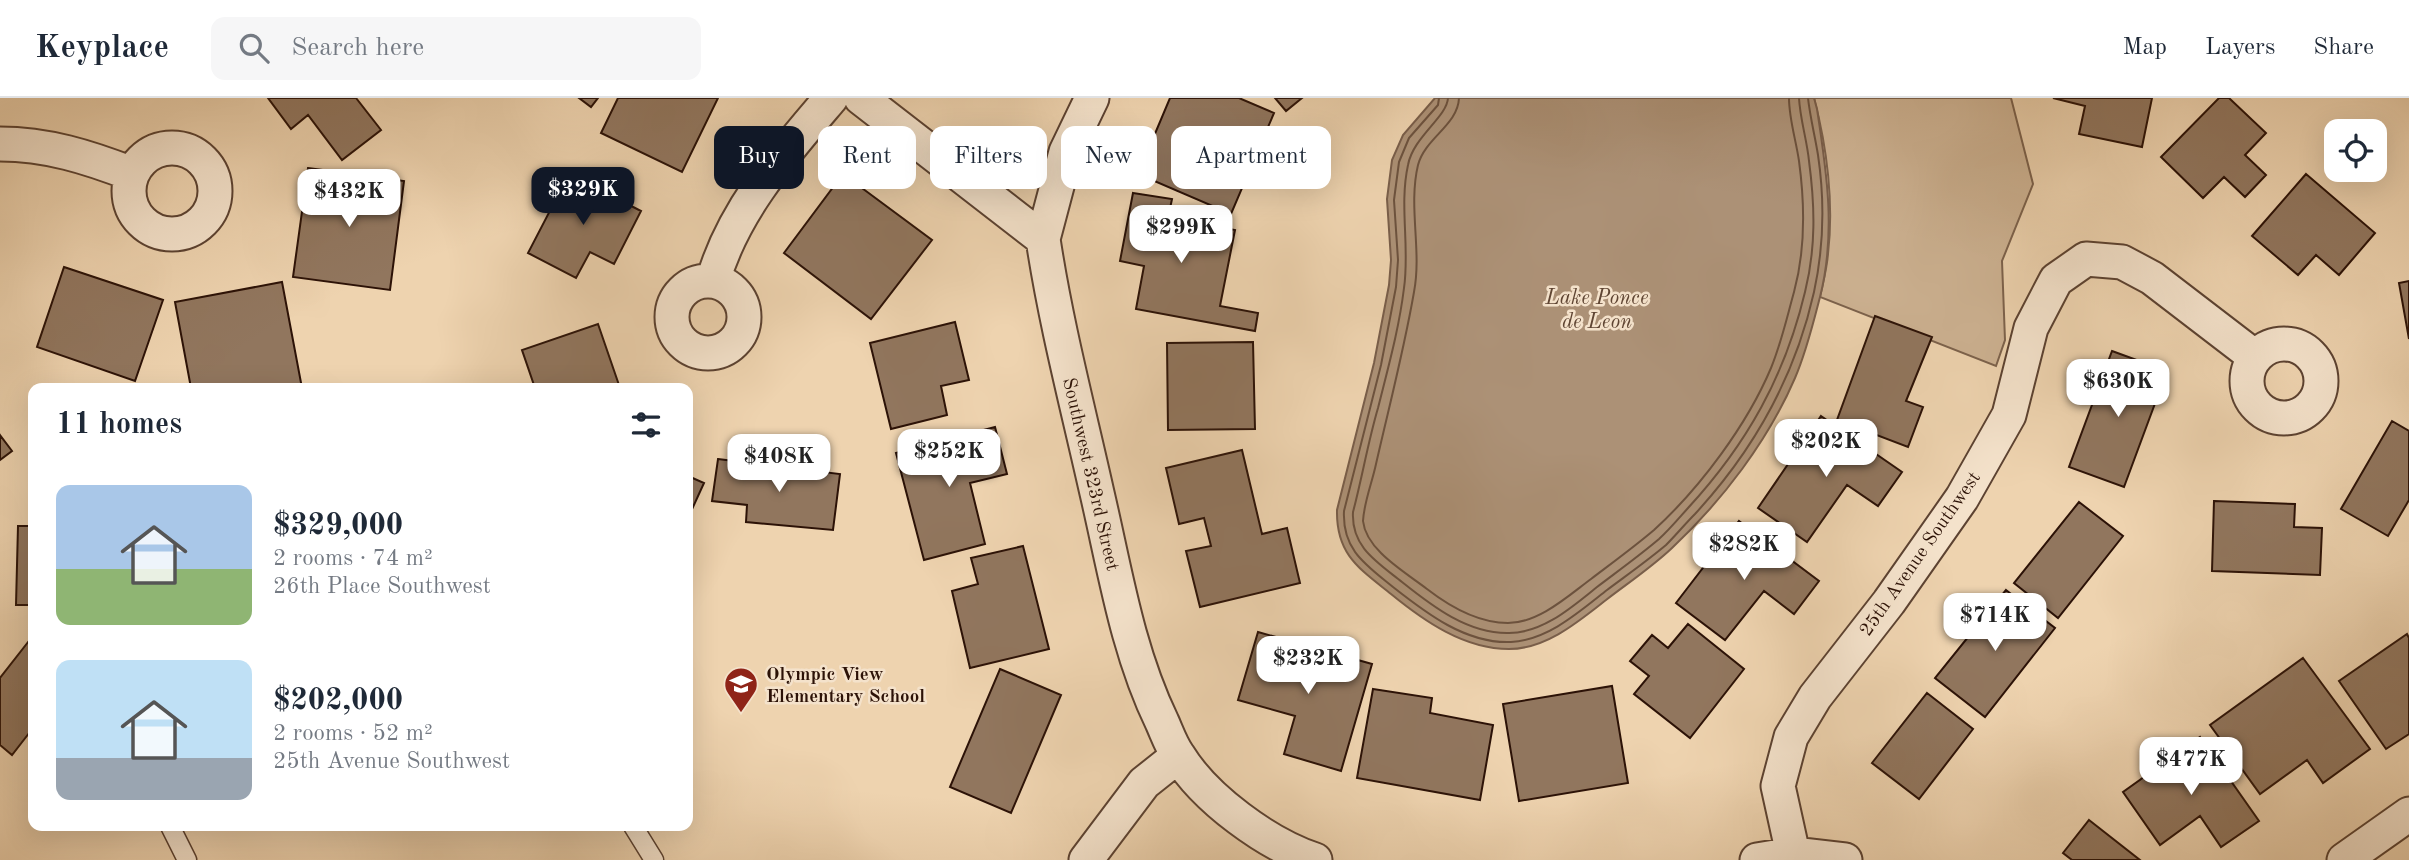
<!DOCTYPE html>
<html lang="en">
<head>
<meta charset="utf-8">
<style>
  :root { --surface:#fff; --page:#f6f6f7; --text:#1f2937; --muted:#747a83; --line:#e0e1e3; --accent:#111827 }
  body { margin:0; font-family:"Old Standard TT",serif; background:var(--page); color:var(--text); height:100vh; display:flex; flex-direction:column; font-size:26px; white-space:nowrap }
  * { box-sizing:border-box; margin:0 }
  p { font-size:23px; color:var(--muted) }
  .icon { flex:none; width:38px; height:38px; fill:none; stroke:currentColor; stroke-width:2; stroke-linecap:round; stroke-linejoin:round }
  .map { position:relative; flex:1; overflow:hidden }
  .drawer { position:absolute; left:28px; top:285px; width:665px; height:448px; display:flex; flex-direction:column; background:var(--surface); border-radius:14px; box-shadow:0 7px 28px #0002 }
  .drawer>* { flex:none }
  .banner { position:absolute; left:714px; top:28px; width:665px; height:63px; display:flex; gap:14px }
  .buttons { position:absolute; left:2324px; top:21px; display:grid; gap:14px }
  .buttons a { display:grid; place-items:center; width:63px; height:63px; border-radius:14px; background:var(--surface); box-shadow:0 7px 28px #0002; font-size:35px }
  .price { position:absolute; translate:-50% -60px; padding:0 16px; border-radius:14px; background:#fff; color:#222; font-size:23px; line-height:46px; filter:drop-shadow(0 2px 4px #0008) }
  .price::after { content:''; position:absolute; left:50%; top:42px; width:21px; height:16px; margin-left:-10px; background:inherit; clip-path:polygon(0 0,100% 0,50% 100%) }
  .price.selected { background:var(--accent); color:#fff }
  ul { padding:0; list-style:none }
  li { display:flex; align-items:center; gap:21px; height:175px; padding:0 28px }
  li span { display:grid; place-items:center; flex:none; width:196px; height:140px; border-radius:14px; color:#555 }
  li>.icon { margin-inline-start:auto }
  span .icon { width:84px; height:84px; fill:#fffc; stroke-width:1 }
  li b { font-size:30px }
  h2 { display:flex; justify-content:space-between; align-items:center; height:84px; padding:0 28px; font-size:30px }
  .tag { padding:0 24px; border-radius:14px; background:var(--surface); box-shadow:0 7px 28px #0002; font-size:24px; line-height:63px }
  .tag.selected { background:var(--accent); color:#fff }
  header { display:flex; align-items:center; gap:42px; box-sizing:border-box; height:98px; padding:0 35px; background:var(--surface); border-bottom:2px solid var(--line) }
  header strong { font-size:33px }
  nav { display:flex; gap:38px; margin-inline-start:auto; font-size:24px }
  .search { width:490px; height:63px; background:var(--page); display:flex; align-items:center; gap:18px; box-sizing:border-box; padding:0 24px; border-radius:14px; color:var(--muted); font-size:26px }
  .map>svg:first-child { display:block }
  .green { fill:#cdb292; stroke:#7c624c; stroke-width:2 }
  .water { fill:#ac9176; stroke:#795e4a; stroke-width:2 }
  .lines { fill:none; stroke-linecap:round; stroke-linejoin:round }
  .shore { stroke:#6c523e; stroke-width:2 }
  .building { fill:#91765e; stroke:#2c1207; stroke-width:2 }
  .service-casing { stroke:#5c4231; stroke-width:21 }
  .minor-casing { stroke:#5c4231; stroke-width:37 }
  .service { stroke:#f4e2cb; stroke-width:18 }
  .minor { stroke:#f4e2cb; stroke-width:33 }
  .labels { text-anchor:middle; stroke-width:5; stroke-linejoin:round; paint-order:stroke }
  .street-label { font-size:19px; fill:#2c1207; stroke:#f4e2cb }
  .poi-label { font-size:19px; font-weight:bold; fill:#2c1207; stroke:#f4e2cb; text-anchor:start }
  .water-label { font-size:21px; font-style:italic; fill:#5f4533; stroke:#f4e2cb }
</style>
</head>
<body>
<header>
<strong>Keyplace</strong>
<div class="search"><svg class="icon" aria-label="search" viewBox="0 0 24 24"><circle cx="10" cy="10" r="6"/><path d="M15 15l6 6"/></svg>Search here</div>
<nav><a>Map</a><a>Layers</a><a>Share</a></nav>
</header>
<div class="map">
<svg width="2409" height="762" viewBox="0 0 2409 762">
  <rect width="100%" height="100%" fill="#eed3af"/>
  <filter id="stains"><feTurbulence type="fractalNoise" baseFrequency=".00286" numOctaves="4"/><feColorMatrix values="0 0 0 0 .2 0 0 0 0 .09 0 0 0 0 .02 0 0 0 .5 -.17"/></filter>
  <radialGradient id="worn" r=".72"><stop offset=".6" stop-color="#630" stop-opacity="0"/><stop offset="1" stop-color="#630" stop-opacity=".3"/></radialGradient>
  <!-- green -->
  <path class="green" d="M1814,0H2011L2033,86L2002,163L2005,242L1996,268L1820,199C1823,185 1827,170 1828,156C1834,106 1827,49 1814,0Z"/>
  <!-- water -->
  <path class="water" d="M1435,0H1814L1817,11C1827,75 1836,136 1820,199C1813,226 1806,255 1795,280C1768,343 1722,403 1672,450C1652,469 1628,485 1606,502C1578,524 1546,551 1509,551C1464,551 1424,523 1391,496C1360,471 1336,457 1337,412L1374,265L1389,187L1391,162L1387,101L1392,62L1403,37Z"/>
  <g class="lines">
    <!-- shore -->
    <path class="shore" d="M1439,0L1438,7L1409,40L1399,64L1394,102L1398,162L1396,189L1381,267L1344,413C1342,452 1366,467 1393,489C1426,515 1466,546 1511,544C1548,542 1579,514 1607,492C1627,477 1647,463 1666,447C1676,437 1685,426 1695,416C1754,352 1795,279 1814,194C1824,148 1825,104 1818,57C1815,38 1810,19 1808,0
      M1448,0C1447,19 1413,39 1408,67C1399,108 1410,149 1404,190C1399,231 1388,270 1378,310C1368,344 1362,380 1353,414C1351,449 1377,464 1402,484C1432,508 1468,536 1509,535C1543,535 1572,509 1597,489C1618,473 1639,458 1659,441C1670,431 1679,420 1688,410C1747,346 1785,278 1805,194C1816,150 1815,108 1809,63C1807,42 1800,21 1799,0
      M1459,0C1458,27 1425,40 1418,67C1408,109 1422,152 1414,194C1404,252 1389,309 1376,366C1372,385 1364,404 1363,423C1366,452 1405,474 1427,491C1449,508 1479,525 1508,525C1539,525 1568,498 1591,481C1612,465 1634,449 1654,432C1700,390 1747,327 1771,270C1781,246 1787,219 1794,194C1806,150 1805,107 1799,63C1796,42 1789,21 1789,0"/>
  </g>
  <!-- building -->
  <path class="building" d="M268,0H356L381,32L342,62L308,17L291,31Z
    M579,0H598L591,9Z
    M618,0H718L682,74L601,35Z
    M1170,0H1239L1274,15L1231,116L1138,76Z
    M1275,0H1302L1286,13Z
    M2053,0H2152L2142,49L2079,36L2085,8Z
    M2219,0H2229L2266,35L2245,57L2266,77L2245,99L2224,79L2203,100L2161,59Z
    M308,70L404,83L390,192L293,179Z
    M569,76L641,113L614,166L590,154L576,180L528,155Z
    M843,76L932,142L871,221L784,155Z
    M2306,76L2375,135L2339,177L2316,157L2298,177L2252,138Z
    M1133,95L1172,101L1168,120L1235,132L1220,208L1258,215L1255,233L1136,211L1144,168L1120,163Z
    M64,169L163,202L135,283L37,249Z
    M2409,183V241L2399,185Z
    M282,184L302,290H191L175,204Z
    M1875,218L1932,239L1906,303L1923,309L1908,349L1837,322Z
    M955,224L969,282L941,288L947,317L891,331L870,245Z
    M598,226L620,290H535L522,252Z
    M1253,244L1255,331L1168,332L1167,245Z
    M2112,253L2167,273L2124,389L2069,369Z
    M1821,318L1902,374L1878,408L1847,387L1807,444L1758,410Z
    M2392,323L2409,333V402L2388,438L2341,411Z
    M995,329L1007,376L970,385L985,446L924,462L896,355Z
    M0,337L12,353L0,362Z
    M1242,352L1262,436L1287,430L1300,485L1200,509L1186,453L1211,448L1204,420L1179,426L1166,370Z
    M718,361L840,376L833,432L746,424L747,407L712,403Z
    M688,378L704,385L688,420Z
    M2214,403L2295,406L2294,429L2322,430L2320,477L2212,473Z
    M2079,404L2123,438L2058,520L2014,485Z
    M1739,423L1819,483L1794,516L1764,493L1725,542L1676,505Z
    M18,428H33V507H16Z
    M1023,448L1049,551L970,570L952,493L978,486L971,460Z
    M2006,492L2055,530L1985,619L1935,580Z
    M1688,526L1744,571L1690,640L1634,596L1649,578L1630,563L1652,537L1668,550Z
    M1258,534L1372,566L1341,673L1284,656L1295,618L1238,602Z
    M2407,536L2409,540V636L2386,651L2339,583Z
    M32,539L33,630L12,657L0,647V580Z
    M2303,560L2370,651L2323,685L2307,662L2260,696L2210,627Z
    M1000,571L1061,597L1011,715L950,689Z
    M1612,588L1628,685L1519,703L1503,606Z
    M1373,591L1432,600L1430,615L1493,627L1480,702L1357,680Z
    M1927,595L1973,631L1919,701L1872,665Z
    M2200,639L2259,723L2221,749L2200,718L2160,747L2123,694Z
    M2089,722L2140,762H2072L2063,755Z"/>
  <g class="lines">
    <!-- service casing -->
    <g class="service-casing">
      <path id="service" d="M170,728L187,762
        M633,728L654,762"/>
    </g>
    <!-- minor casing -->
    <g class="minor-casing">
      <path id="minor" d="M861,0L1043,141C1056,227 1078,310 1097,395C1115,472 1127,552 1162,624C1167,635 1171,647 1178,657C1205,701 1267,746 1315,762
        M0,46C47,46 88,59 132,76
        M129 93a43 43 0 1 1 86 0a43 43 0 1 1-86 0Z
        M1043,141L1066,54L1092,0
        M713,183C733,112 784,55 831,0
        M672 219a36 36 0 1 1 72 0a36 36 0 1 1-72 0Z
        M2247 283a37 37 0 1 1 74 0a37 37 0 1 1-74 0Z
        M1793,756L1778,688L1791,639L1815,599L1889,504L1962,400L2009,317L2031,230L2056,182L2086,161L2122,164L2152,180L2255,259
        M1086,762L1144,685L1178,658
        M1757,762L1793,756L1845,762
        M2344,762L2409,716"/>
    </g>
    <!-- service -->
    <use href="#service" class="service"/>
    <!-- minor -->
    <use href="#minor" class="minor"/>
  </g>
  <!-- icons -->
  <defs>
    <g id="school-pin" transform="scale(1.75)"><path d="M0 17L-7.5 6A9.5 9.5 0 1 1 7.5 6Z" fill="#8f2418" stroke="#f4e2cb"/><path d="M0-5L7-2L0 1L-7-2ZM-4 1L0 2.5L4 1V4Q0 6-4 4Z" fill="#fff"/></g>
  </defs>
  <g fill-rule="evenodd">
    <use href="#school-pin" x="741" y="586"/>
  </g>
  <g class="labels">
    <!-- street labels -->
    <g class="street-label">
      <text transform="translate(1092 376) rotate(77)" y="7">Southwest 323rd Street</text>
      <text transform="translate(1919 455) rotate(-55)" y="7">25th Avenue Southwest</text>
    </g>
    <!-- poi labels -->
    <g class="poi-label">
      <text x="766" y="582">Olympic View<tspan x="766" dy="22">Elementary School</tspan></text>
    </g>
    <!-- water labels -->
    <g class="water-label">
      <text x="1597" y="206">Lake Ponce<tspan x="1597" dy="24">de Leon</tspan></text>
    </g>
  </g>
  <rect width="100%" height="100%" filter="url(#stains)"/>
  <rect width="100%" height="100%" fill="url(#worn)"/>
</svg>
<div class="buttons">
<a><svg class="icon" aria-label="locate" viewBox="0 0 24 24"><circle cx="12" cy="12" r="6"/><path d="M12 2v4M12 18v4M2 12h4M18 12h4"/></svg></a>
</div>
<b class="price selected" style="left:583px;top:129px">$329K</b>
<b class="price" style="left:349px;top:131px">$432K</b>
<b class="price" style="left:1181px;top:167px">$299K</b>
<b class="price" style="left:2118px;top:321px">$630K</b>
<b class="price" style="left:1826px;top:381px">$202K</b>
<b class="price" style="left:949px;top:391px">$252K</b>
<b class="price" style="left:779px;top:396px">$408K</b>
<b class="price" style="left:1744px;top:484px">$282K</b>
<b class="price" style="left:1995px;top:555px">$714K</b>
<b class="price" style="left:1308px;top:598px">$232K</b>
<b class="price" style="left:2191px;top:699px">$477K</b>
<div class="banner">
<a class="tag selected">Buy</a>
<a class="tag">Rent</a>
<a class="tag">Filters</a>
<a class="tag">New</a>
<a class="tag">Apartment</a>
</div>
<section class="drawer">
<h2>11 homes<svg class="icon" aria-label="filters" viewBox="0 0 24 24"><path d="M4 7h16M4 17h16"/><circle cx="9" cy="7" r="2"/><circle cx="15" cy="17" r="2"/></svg></h2>
<ul>
<li><span style="background:linear-gradient(#a9c7e8 60%,#8fb573 0)"><svg class="icon" aria-label="home" viewBox="0 0 24 24"><path d="M3 11l9-7 9 7M6 9v11h12V9"/></svg></span><div><b>$329,000</b><p>2 rooms · 74 m²</p><p>26th Place Southwest</p></div></li>
<li><span style="background:linear-gradient(#bfe0f5 70%,#9aa5b1 0)"><svg class="icon" aria-label="home" viewBox="0 0 24 24"><path d="M3 11l9-7 9 7M6 9v11h12V9"/></svg></span><div><b>$202,000</b><p>2 rooms · 52 m²</p><p>25th Avenue Southwest</p></div></li>
</ul>
</section>
</div>
</body>
</html>
